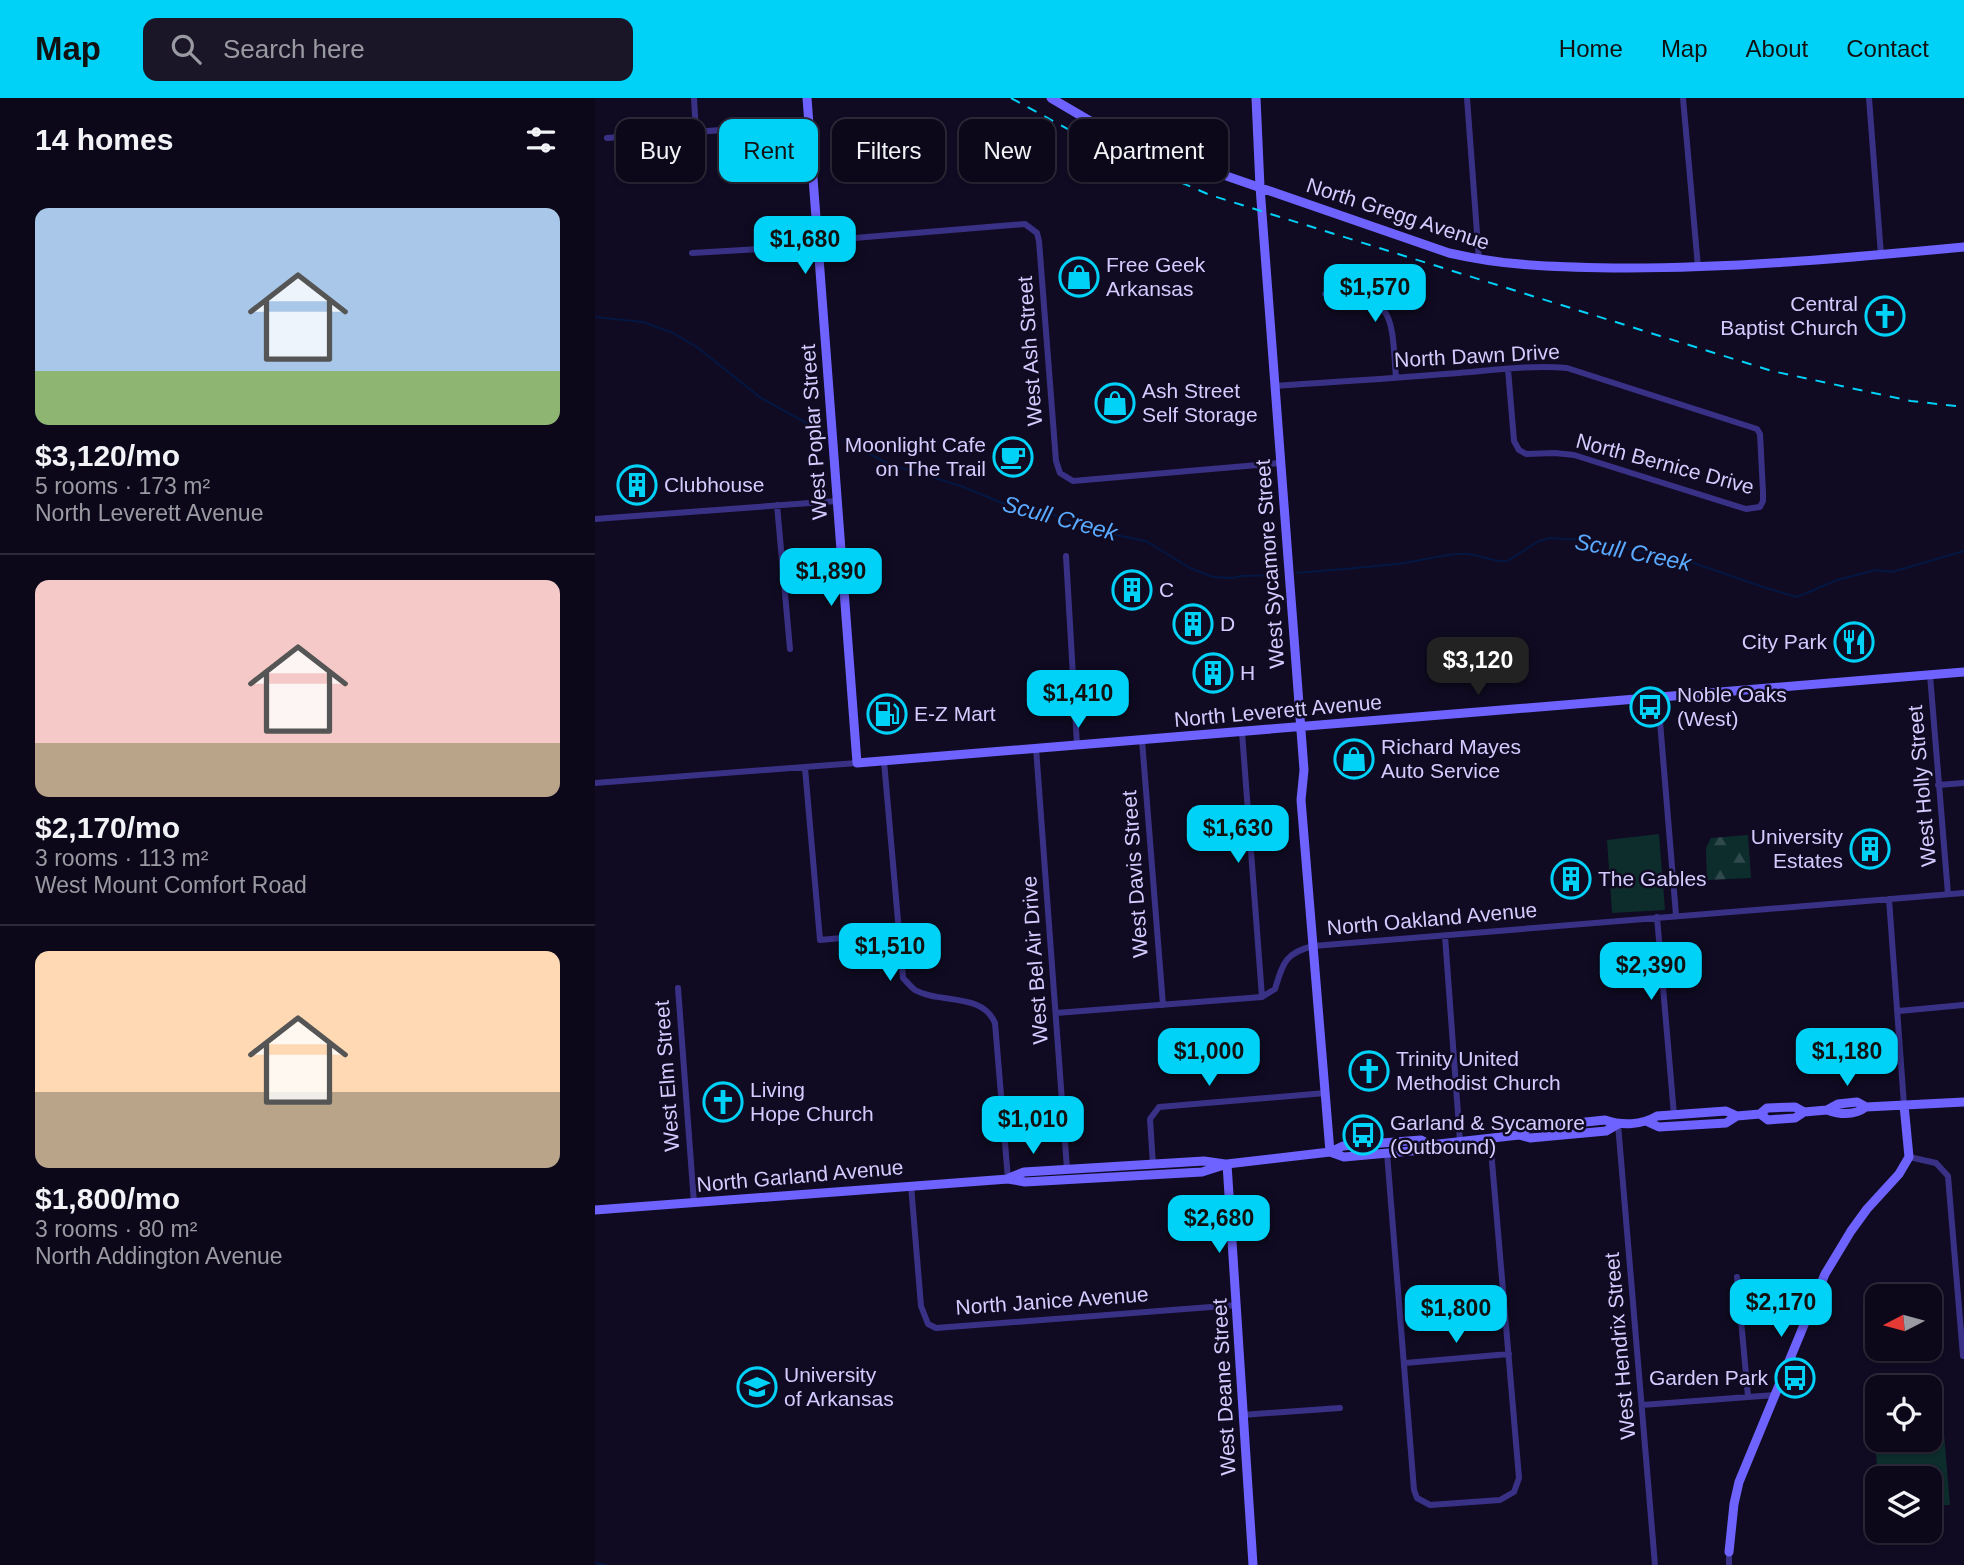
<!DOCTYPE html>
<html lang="en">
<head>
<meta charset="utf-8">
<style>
  :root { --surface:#0c081a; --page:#1a1627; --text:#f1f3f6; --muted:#9a9aa2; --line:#2c2939; --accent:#00d1f7 }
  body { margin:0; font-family:Helvetica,sans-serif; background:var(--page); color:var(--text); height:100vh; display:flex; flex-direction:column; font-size:26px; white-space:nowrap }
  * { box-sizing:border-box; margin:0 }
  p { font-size:23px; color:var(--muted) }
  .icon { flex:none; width:38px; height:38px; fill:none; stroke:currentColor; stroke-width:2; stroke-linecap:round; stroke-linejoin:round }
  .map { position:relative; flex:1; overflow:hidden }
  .sheet { display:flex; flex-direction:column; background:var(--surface); width:595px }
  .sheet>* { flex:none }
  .hud { position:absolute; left:21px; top:21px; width:665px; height:63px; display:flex; gap:14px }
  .needle { width:46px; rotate:264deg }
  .fabs { position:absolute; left:1270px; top:1186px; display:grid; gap:14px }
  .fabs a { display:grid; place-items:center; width:77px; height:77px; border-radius:14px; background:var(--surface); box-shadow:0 2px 5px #0004,0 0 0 2px var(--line); font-size:35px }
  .price { position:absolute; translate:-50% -60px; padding:0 16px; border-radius:14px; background:var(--accent); color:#111; font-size:23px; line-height:46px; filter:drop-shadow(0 2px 4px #0008) }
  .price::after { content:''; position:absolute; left:50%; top:42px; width:21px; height:16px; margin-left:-10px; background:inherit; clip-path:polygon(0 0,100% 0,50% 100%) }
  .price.on { background:#222; color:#fff }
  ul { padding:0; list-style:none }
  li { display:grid; align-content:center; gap:14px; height:371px; padding:0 35px }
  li+li { border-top:2px solid var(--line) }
  li span { display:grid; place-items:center; height:217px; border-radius:14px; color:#555 }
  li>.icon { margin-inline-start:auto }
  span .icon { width:126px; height:126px; fill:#fffc; stroke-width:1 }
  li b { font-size:30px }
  h2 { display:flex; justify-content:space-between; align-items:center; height:84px; padding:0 35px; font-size:30px }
  .chip { padding:0 24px; border-radius:14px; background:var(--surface); box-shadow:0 2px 5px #0004,0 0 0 2px var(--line); font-size:24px; line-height:63px }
  .chip.on { background:var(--accent); color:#111 }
  header { display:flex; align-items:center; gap:42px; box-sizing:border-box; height:98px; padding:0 35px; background:var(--accent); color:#111 }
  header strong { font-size:33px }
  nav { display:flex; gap:38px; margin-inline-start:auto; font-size:24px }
  .search { width:490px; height:63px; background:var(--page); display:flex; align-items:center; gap:18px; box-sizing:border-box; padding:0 24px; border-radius:14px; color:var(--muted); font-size:26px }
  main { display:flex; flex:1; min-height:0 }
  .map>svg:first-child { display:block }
  .green { fill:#0d2c2c }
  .forest { fill:url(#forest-firs) }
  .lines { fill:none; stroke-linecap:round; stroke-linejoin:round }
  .stream { stroke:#041742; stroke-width:2 }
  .street { stroke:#393186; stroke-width:6 }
  .secondary { stroke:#6f63ff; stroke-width:9 }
  .rail { stroke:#00d1f7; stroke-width:2; stroke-dasharray:10 9; stroke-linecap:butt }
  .labels { text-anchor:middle; stroke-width:5; stroke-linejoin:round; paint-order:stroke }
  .street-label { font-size:21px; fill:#d4ccff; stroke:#100b22 }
  .poi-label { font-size:21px; fill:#d4ccff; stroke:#100b22; text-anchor:start }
  .water-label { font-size:23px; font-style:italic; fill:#5aaaff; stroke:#100b22 }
</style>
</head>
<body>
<header>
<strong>Map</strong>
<div class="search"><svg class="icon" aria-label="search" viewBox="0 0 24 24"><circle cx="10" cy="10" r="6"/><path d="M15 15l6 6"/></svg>Search here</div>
<nav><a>Home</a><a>Map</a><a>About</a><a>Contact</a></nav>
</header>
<main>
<section class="sheet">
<h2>14 homes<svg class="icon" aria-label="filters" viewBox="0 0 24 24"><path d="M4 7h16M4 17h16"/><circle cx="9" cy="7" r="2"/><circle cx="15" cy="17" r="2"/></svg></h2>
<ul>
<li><span style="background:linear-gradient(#a9c7e8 75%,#8fb573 0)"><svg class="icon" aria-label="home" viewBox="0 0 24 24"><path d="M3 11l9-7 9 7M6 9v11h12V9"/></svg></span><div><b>$3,120/mo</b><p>5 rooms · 173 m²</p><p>North Leverett Avenue</p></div></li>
<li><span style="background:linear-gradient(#f6c9c9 75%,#b9a48a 0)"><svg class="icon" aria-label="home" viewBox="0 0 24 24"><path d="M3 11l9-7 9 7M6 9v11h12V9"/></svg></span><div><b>$2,170/mo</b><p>3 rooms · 113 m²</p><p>West Mount Comfort Road</p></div></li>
<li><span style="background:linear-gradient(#ffd9b3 65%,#b9a48a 0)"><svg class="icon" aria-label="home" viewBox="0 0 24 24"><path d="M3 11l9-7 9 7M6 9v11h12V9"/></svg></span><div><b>$1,800/mo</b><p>3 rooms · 80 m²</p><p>North Addington Avenue</p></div></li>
</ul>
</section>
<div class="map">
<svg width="1369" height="1467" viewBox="0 0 1369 1467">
  <defs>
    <pattern id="forest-firs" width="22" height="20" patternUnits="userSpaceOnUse" patternTransform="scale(1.75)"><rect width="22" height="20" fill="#0d2c2c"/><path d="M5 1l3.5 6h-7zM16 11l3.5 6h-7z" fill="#2f494c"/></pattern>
  </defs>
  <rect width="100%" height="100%" fill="#100b22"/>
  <!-- green -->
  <path class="green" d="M1064,736L1070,812L1017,815L1012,742Z
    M1349,1336L1355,1407L1335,1408V1381H1283L1280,1342H1335V1337Z"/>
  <!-- forest -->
  <path class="forest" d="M1153,737L1156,780L1112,782L1111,750L1116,740Z"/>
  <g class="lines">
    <!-- stream -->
    <path class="stream" d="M0,219L48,224L78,235L102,249L166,300L228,334
      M248,342L294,366L366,388L417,409L459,417L501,433L551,443L595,470L618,479L637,480L646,478L685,477
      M702,475C734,472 767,470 800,466C822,464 843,457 865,456C882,454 896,465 912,463L944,443L955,440L1006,443L1045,454L1090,462L1171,490L1202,499L1242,482L1281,472L1297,474L1369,453
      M0,1465L11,1467"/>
    <!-- street -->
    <path class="street" d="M99,0L101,34
      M872,0L884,162
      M1088,0L1103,169
      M1274,0L1286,157
      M12,40L214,26
      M97,155L216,148L223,143L430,126L442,135L444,143L461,363L465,375L478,383L685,365
      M730,196C744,198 779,203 789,213C800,225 799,263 801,279
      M679,288C741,284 802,280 864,275C900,272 936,267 972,270L1162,331L1165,336L1168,394V403L1165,409L1151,411L979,357L960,355L931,356L924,352L919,343L913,271
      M182,407L195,551
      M0,421L242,403
      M471,458L482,647
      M1335,577L1353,796
      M1063,599L1081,817
      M647,634L667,899
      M547,642L568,907
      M441,650L472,1071
      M289,663L308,880C311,883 316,889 320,892C344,906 387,894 400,925L413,1081
      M210,670L225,842L302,835
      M0,685L262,665
      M1343,687L1369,685
      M1294,801L1309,1007
      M1062,819L1079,1017
      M850,838L865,1043
      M83,890L99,1105
      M1304,913L1368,907
      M461,915L667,899L680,891C688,865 690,855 718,848L1369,795
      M1023,1026L1060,1467
      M792,1055L819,1392L822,1400L835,1407L905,1402L919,1394L924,1380L895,1040
      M1314,1059L1341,1065L1353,1078L1368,1258
      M558,1067L555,1021L564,1009L731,995
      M316,1087L326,1208L333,1226L341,1230L642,1207
      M1142,1179L1153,1298
      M810,1265L914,1256
      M1047,1307L1180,1297
      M647,1317L745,1310
      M1134,1467V1454"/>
    <!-- secondary -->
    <path class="secondary" d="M212,0L262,665L1369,574
      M456,0L495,23L559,53L854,155C910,168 961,169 1018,170C1136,171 1252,160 1369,149
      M661,0L665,89L709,672L706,702L735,1054
      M1232,1012C1246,1017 1259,1018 1271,1009L1369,1004
      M1165,1016L1173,1022L1200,1020L1209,1014L1232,1012L1243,1006L1262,1004L1271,1009
      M1053,1024L1064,1029L1131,1025L1142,1018L1165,1016L1172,1010L1200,1009L1209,1014
      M924,1037L933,1030L1010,1022C1027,1028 1047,1027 1062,1018L1131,1013L1142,1018
      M735,1054L749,1059L827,1052L835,1047L924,1037L935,1040L1011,1033L1023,1026
      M632,1066L658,1467
      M414,1080L429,1074L609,1063L630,1066
      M0,1112L413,1081L430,1084L607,1074L632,1066L735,1054L748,1048L826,1042L835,1047
      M1134,1454L1139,1406L1144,1384L1230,1176L1256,1133L1272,1111L1304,1076L1314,1059L1309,1007"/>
    <!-- rail -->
    <path class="rail" d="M416,0L513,53L615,97L1177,273L1316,303L1369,309"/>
  </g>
  <!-- icons -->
  <defs>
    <g id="shop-ring" transform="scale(2.0125)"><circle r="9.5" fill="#100b22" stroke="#00d1f7" stroke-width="1.5"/><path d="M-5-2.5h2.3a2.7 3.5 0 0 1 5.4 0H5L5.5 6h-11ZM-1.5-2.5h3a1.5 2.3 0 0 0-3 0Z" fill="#00d1f7"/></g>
    <g id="church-ring" transform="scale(2.0125)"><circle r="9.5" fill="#100b22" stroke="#00d1f7" stroke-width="1.5"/><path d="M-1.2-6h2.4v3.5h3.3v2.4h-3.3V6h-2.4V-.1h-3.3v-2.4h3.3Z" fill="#00d1f7"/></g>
    <g id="cafe-ring" transform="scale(2.0125)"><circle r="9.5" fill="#100b22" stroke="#00d1f7" stroke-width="1.5"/><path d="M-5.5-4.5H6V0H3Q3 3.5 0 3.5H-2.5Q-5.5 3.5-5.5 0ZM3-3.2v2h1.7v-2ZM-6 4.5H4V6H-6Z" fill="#00d1f7"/></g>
    <g id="building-ring" transform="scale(2.0125)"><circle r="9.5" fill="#100b22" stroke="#00d1f7" stroke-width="1.5"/><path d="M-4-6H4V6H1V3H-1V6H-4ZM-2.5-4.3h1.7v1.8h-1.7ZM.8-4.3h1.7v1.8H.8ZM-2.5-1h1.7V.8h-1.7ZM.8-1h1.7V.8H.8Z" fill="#00d1f7"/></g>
    <g id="restaurant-ring" transform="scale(2.0125)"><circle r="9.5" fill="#100b22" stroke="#00d1f7" stroke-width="1.5"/><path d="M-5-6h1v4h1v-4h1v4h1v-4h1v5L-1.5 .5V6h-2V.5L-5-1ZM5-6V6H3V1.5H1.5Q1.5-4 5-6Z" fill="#00d1f7"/></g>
    <g id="bus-ring" transform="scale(2.0125)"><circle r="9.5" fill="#100b22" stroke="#00d1f7" stroke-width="1.5"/><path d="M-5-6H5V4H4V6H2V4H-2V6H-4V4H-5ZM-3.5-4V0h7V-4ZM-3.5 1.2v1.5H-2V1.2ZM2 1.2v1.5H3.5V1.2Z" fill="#00d1f7"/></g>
    <g id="fuel-ring" transform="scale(2.0125)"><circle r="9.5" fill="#100b22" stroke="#00d1f7" stroke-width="1.5"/><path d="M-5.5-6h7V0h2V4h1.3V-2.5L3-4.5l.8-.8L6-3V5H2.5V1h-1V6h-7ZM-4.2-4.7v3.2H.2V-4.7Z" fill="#00d1f7"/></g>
    <g id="university-ring" transform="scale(2.0125)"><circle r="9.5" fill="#100b22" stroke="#00d1f7" stroke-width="1.5"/><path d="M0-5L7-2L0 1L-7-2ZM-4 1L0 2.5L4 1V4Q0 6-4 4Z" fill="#00d1f7"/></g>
  </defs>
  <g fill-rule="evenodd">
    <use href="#shop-ring" x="484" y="179"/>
    <use href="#church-ring" x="1290" y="218"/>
    <use href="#shop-ring" x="520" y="305"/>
    <use href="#cafe-ring" x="418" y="359"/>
    <use href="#building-ring" x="42" y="387"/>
    <use href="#building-ring" x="537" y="492"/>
    <use href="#building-ring" x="598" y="526"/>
    <use href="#restaurant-ring" x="1259" y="544"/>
    <use href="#building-ring" x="618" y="575"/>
    <use href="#bus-ring" x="1055" y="609"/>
    <use href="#fuel-ring" x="292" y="616"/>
    <use href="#shop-ring" x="759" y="661"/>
    <use href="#building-ring" x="1275" y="751"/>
    <use href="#building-ring" x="976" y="781"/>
    <use href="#church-ring" x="774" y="973"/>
    <use href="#church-ring" x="128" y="1004"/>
    <use href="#bus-ring" x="768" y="1037"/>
    <use href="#bus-ring" x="1200" y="1280"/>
    <use href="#university-ring" x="162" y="1289"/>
  </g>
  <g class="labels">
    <!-- street labels -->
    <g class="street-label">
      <text transform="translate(803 116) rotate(18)" y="7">North Gregg Avenue</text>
      <text transform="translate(435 253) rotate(-94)" y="7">West Ash Street</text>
      <text transform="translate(882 258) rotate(-3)" y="7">North Dawn Drive</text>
      <text transform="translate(219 334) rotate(-94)" y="7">West Poplar Street</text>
      <text transform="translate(1070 366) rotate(15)" y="7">North Bernice Drive</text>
      <text transform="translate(675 466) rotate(-94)" y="7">West Sycamore Street</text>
      <text transform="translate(683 613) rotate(-5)" y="7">North Leverett Avenue</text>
      <text transform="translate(1327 688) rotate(-95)" y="7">West Holly Street</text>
      <text transform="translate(540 776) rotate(-94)" y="7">West Davis Street</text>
      <text transform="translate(837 821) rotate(-5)" y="7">North Oakland Avenue</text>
      <text transform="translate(440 862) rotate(-94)" y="7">West Bel Air Drive</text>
      <text transform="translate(72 978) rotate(-94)" y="7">West Elm Street</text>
      <text transform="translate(205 1078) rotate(-5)" y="7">North Garland Avenue</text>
      <text transform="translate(457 1203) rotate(-4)" y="7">North Janice Avenue</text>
      <text transform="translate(1025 1248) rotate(-95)" y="7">West Hendrix Street</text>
      <text transform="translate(629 1289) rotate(-93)" y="7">West Deane Street</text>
    </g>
    <!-- poi labels -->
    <g class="poi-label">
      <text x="511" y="174">Free Geek<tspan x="511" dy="24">Arkansas</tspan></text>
      <text x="1263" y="213" text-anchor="end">Central<tspan x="1263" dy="24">Baptist Church</tspan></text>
      <text x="547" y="300">Ash Street<tspan x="547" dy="24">Self Storage</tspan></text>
      <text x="391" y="354" text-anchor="end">Moonlight Cafe<tspan x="391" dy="24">on The Trail</tspan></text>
      <text x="69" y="394">Clubhouse</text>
      <text x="564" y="499">C</text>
      <text x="625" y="533">D</text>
      <text x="1232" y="551" text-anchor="end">City Park</text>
      <text x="645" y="582">H</text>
      <text x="1082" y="604">Noble Oaks<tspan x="1082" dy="24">(West)</tspan></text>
      <text x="319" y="623">E-Z Mart</text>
      <text x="786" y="656">Richard Mayes<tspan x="786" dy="24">Auto Service</tspan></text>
      <text x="1248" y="746" text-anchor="end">University<tspan x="1248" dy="24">Estates</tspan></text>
      <text x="1003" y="788">The Gables</text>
      <text x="801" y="968">Trinity United<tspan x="801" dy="24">Methodist Church</tspan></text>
      <text x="155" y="999">Living<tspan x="155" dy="24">Hope Church</tspan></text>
      <text x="795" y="1032">Garland &amp; Sycamore<tspan x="795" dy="24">(Outbound)</tspan></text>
      <text x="189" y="1284">University<tspan x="189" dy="24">of Arkansas</tspan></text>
      <text x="1173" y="1287" text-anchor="end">Garden Park</text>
    </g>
    <!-- water labels -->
    <g class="water-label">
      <text transform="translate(465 420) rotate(15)" y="8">Scull Creek</text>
      <text transform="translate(1038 454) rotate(11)" y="8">Scull Creek</text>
    </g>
  </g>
</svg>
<div class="fabs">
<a><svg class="needle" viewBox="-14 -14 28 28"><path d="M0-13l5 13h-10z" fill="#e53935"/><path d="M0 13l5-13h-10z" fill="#9a9aa2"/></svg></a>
<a><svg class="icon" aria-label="locate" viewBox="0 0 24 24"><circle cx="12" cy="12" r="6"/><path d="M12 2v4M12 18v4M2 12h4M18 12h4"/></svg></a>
<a><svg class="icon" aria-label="layers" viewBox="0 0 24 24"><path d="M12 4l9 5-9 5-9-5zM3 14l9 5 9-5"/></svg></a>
</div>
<b class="price" style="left:210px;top:178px">$1,680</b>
<b class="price" style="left:780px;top:226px">$1,570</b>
<b class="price" style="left:236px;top:510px">$1,890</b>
<b class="price on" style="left:883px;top:599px">$3,120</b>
<b class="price" style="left:483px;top:632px">$1,410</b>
<b class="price" style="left:643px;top:767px">$1,630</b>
<b class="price" style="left:295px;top:885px">$1,510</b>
<b class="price" style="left:1056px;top:904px">$2,390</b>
<b class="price" style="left:614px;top:990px">$1,000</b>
<b class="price" style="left:1252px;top:990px">$1,180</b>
<b class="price" style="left:438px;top:1058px">$1,010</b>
<b class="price" style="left:624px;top:1157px">$2,680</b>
<b class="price" style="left:1186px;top:1241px">$2,170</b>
<b class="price" style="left:861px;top:1247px">$1,800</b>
<div class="hud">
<a class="chip">Buy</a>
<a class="chip on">Rent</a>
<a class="chip">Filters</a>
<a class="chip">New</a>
<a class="chip">Apartment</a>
</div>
</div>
</main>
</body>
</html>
